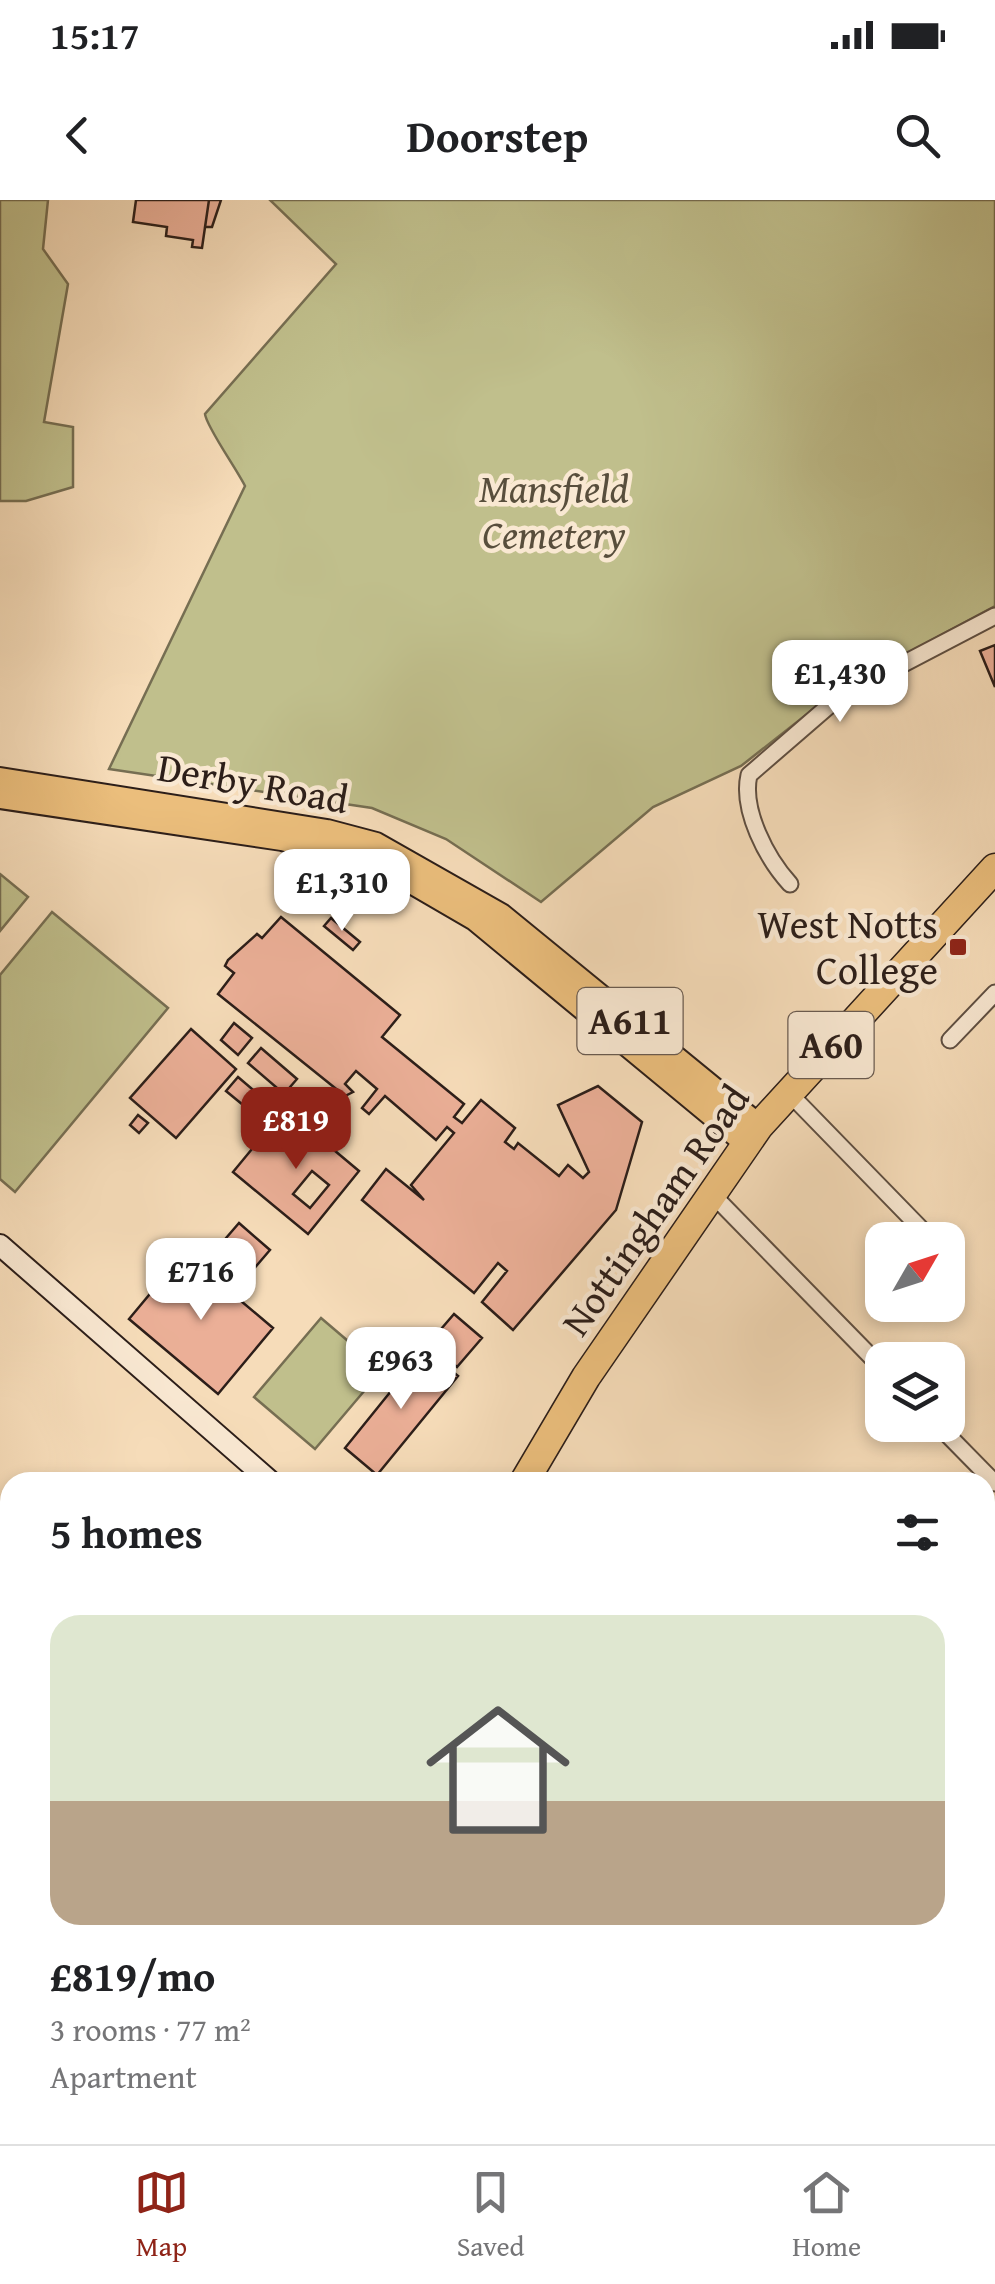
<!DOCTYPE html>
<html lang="en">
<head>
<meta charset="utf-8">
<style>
  :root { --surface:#fff; --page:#f6f6f6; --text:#202124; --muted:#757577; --line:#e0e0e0; --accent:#8f2418 }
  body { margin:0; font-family:"Gentium Book Plus",serif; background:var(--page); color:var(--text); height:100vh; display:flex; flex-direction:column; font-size:38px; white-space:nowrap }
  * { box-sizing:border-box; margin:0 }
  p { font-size:32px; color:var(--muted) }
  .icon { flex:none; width:55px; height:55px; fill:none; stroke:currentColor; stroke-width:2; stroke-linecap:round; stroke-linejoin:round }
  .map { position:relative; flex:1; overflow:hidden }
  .panel { position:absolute; left:0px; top:1272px; width:995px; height:672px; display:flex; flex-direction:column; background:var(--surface); border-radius:30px 30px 0 0; box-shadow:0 5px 15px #0003 }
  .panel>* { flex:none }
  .needle { width:65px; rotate:51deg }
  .fabs { position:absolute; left:865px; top:1022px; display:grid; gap:20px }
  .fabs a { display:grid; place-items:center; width:100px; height:100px; border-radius:20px; background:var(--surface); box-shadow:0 5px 15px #0003; font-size:50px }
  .price { position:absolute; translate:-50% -85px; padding:0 22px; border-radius:20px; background:#fff; color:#222; font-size:32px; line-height:65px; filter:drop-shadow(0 2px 5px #0008) }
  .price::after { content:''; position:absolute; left:50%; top:60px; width:30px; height:22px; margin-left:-15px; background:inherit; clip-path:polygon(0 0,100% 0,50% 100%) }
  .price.selected { background:var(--accent); color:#fff }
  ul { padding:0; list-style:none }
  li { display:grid; align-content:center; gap:20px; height:530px; padding:0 50px }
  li+li { border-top:2px solid var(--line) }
  li span { display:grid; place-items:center; height:310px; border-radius:30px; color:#555 }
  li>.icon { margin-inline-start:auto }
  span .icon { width:180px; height:180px; fill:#fffc; stroke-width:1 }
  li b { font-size:42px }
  h2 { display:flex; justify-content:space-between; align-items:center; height:120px; padding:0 50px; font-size:42px }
  .status { display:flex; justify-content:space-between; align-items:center; height:70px; padding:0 50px; background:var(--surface); direction:ltr }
  .status svg { height:28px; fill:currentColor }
  header { display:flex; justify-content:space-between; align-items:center; height:130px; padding:0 50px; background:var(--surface); font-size:45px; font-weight:700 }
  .tab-bar { display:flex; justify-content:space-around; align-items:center; height:140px; border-top:2px solid var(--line); background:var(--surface); font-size:28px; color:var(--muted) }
  .tab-bar a { display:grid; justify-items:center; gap:5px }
  .tab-bar .selected { color:var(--accent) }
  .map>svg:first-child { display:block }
  .green { fill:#c0bf8c; stroke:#766e52; stroke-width:2.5 }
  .building { fill:#ebaf97; stroke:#2c1e19; stroke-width:2.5; fill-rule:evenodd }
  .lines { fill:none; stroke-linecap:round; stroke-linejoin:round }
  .street-casing { stroke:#5e4e41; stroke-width:19 }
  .secondary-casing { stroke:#2c1e19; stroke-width:24 }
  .primary-casing { stroke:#2c1e19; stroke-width:26 }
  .highway-casing { stroke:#2c1e19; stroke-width:31 }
  .street { stroke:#f9e8d2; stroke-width:15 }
  .secondary { stroke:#f9e8d2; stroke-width:20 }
  .primary { stroke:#ebbe7c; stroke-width:22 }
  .highway { stroke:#ebbe7c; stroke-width:28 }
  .poi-dot { fill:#8f2418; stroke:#f9e8d2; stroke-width:4 }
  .labels { text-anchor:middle; stroke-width:9; stroke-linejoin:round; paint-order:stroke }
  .shield { fill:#f9e8d2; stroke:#6a5b50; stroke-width:2.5 }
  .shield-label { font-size:38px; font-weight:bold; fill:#2c1e19 }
  .park-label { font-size:40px; font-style:italic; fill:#584e3c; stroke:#f9e8d2 }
  .street-label { font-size:40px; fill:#2c1e19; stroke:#f9e8d2 }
  .poi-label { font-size:40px; fill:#2c1e19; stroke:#f9e8d2; text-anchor:end }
</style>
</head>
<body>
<div class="status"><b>15:17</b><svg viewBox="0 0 49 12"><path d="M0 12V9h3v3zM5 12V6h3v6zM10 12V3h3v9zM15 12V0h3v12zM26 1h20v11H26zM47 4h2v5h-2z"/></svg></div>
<header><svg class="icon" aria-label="back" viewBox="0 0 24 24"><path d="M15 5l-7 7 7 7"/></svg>Doorstep<svg class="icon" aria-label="search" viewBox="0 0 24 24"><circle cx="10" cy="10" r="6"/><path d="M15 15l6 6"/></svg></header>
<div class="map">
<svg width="995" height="1944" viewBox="0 0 995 1944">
  <rect width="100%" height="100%" fill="#f6dcb9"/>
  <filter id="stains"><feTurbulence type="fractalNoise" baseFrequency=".002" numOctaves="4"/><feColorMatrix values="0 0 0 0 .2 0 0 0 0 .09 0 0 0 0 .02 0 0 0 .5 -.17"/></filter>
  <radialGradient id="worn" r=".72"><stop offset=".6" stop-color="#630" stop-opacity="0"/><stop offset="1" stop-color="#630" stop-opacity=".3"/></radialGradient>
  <!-- green -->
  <path class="green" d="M0,0H48L43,49L68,84L44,222L73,227V287L26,301H0Z
    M270,0H995V406L835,492L741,566L653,607L541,702L446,639L372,608L109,569L245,286C236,268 206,226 205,214L336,64Z
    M0,674L28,697L0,731Z
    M52,712L168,808L15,992L0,979V775Z
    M321,1118L382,1170L315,1249L254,1197Z"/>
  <!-- building -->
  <path class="building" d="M136,0H209L202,48L192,47L193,40L166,36L167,27L133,22Z
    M209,0H221L212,27H205Z
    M995,445V487L980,451Z
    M281,717L400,815L382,837L464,904L454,917L462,923L481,900L515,928L505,942L514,949L518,943L559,976L568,965L583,978L589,972L558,905L598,886L642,922L616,1010L513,1130L482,1102L507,1071L498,1063L474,1093L362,1000L386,969L424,1000L411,985L454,933L447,927L436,940L385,896L369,914L362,908L377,889L356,871L345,884L353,892L345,896L218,794L234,773L225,766L228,760L257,734L262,738Z
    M331,718L360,742L353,750L324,726Z
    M234,823L252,838L238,855L221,840Z
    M191,829L236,869L176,938L130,898Z
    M261,848L297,879L284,894L248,863Z
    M238,877L271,905L260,919L226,891Z
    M285,909L359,971L308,1034L233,972ZM312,971L329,985L310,1008L293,994Z
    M138,915L148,923L139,933L130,925Z
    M239,1023L270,1050L245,1079L214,1052Z
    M184,1053L273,1128L218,1194L129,1119Z
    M454,1114L482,1138L457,1167L429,1143Z
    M425,1149L458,1176L377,1275L345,1248Z"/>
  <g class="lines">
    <!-- street casing -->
    <g class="street-casing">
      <path id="street" d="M790,684C767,659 741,610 749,575L838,498L995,416
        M950,840L995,793
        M788,892L932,1040
        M711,993L882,1168
        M938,1225L995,1283"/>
    </g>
    <!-- secondary casing -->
    <g class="secondary-casing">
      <path id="secondary" d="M0,1045L271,1282
        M985,1507L995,1506"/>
    </g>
    <!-- primary casing -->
    <g class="primary-casing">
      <path id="primary" d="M0,579L327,631L376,644L501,715L759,926
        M0,597L282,639L389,669L475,719L746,943"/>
    </g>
    <!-- highway casing -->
    <g class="highway-casing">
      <path id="highway" d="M524,1282L586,1177L759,926L995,668
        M0,1822L10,1832
        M0,1862L10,1875
        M57,1935L65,1944
        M109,1935L118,1944
        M214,1944L218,1935
        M253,1944L256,1935"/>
    </g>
    <!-- street -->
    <use href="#street" class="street"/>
    <!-- secondary -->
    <use href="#secondary" class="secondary"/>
    <!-- primary -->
    <use href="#primary" class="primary"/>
    <!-- highway -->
    <use href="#highway" class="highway"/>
  </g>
  <!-- markers -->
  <rect class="poi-dot" x="948" y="737" width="20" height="20" rx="5"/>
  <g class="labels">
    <!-- shield labels -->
    <g class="shield">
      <rect x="577.5" y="788" width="105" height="66" rx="8"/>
      <rect x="788.5" y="812" width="85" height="66" rx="8"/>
    </g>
    <g class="shield-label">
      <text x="630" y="834">A611</text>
      <text x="831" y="858">A60</text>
    </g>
    <!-- park labels -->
    <g class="park-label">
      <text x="554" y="302">Mansfield<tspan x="554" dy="46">Cemetery</tspan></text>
    </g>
    <!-- street labels -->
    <g class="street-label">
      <text transform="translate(253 583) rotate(10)" y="14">Derby Road</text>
      <text transform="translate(655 1010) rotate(-55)" y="14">Nottingham Road</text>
    </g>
    <!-- poi labels -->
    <g class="poi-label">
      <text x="938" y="738">West Notts<tspan x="938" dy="46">College</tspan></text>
    </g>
  </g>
  <rect width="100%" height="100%" filter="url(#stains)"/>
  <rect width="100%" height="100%" fill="url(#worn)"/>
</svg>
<div class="fabs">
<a><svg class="needle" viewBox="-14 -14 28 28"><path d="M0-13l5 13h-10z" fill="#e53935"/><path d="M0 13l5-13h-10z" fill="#757577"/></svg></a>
<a><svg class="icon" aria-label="layers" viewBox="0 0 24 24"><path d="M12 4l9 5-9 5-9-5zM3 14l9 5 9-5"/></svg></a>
</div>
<b class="price" style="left:840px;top:525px">£1,430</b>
<b class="price" style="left:342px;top:734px">£1,310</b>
<b class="price selected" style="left:296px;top:972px">£819</b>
<b class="price" style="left:201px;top:1123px">£716</b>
<b class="price" style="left:401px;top:1212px">£963</b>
<section class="panel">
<h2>5 homes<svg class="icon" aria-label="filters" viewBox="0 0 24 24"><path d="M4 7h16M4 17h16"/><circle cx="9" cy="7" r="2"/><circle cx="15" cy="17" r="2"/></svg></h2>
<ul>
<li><span style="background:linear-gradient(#dfe7d0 60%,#b9a48a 0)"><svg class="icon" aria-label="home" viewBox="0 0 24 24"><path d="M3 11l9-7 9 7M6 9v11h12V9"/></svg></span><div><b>£819/mo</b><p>3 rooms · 77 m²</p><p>Apartment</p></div></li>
</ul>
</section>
</div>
<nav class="tab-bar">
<a class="selected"><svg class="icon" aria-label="map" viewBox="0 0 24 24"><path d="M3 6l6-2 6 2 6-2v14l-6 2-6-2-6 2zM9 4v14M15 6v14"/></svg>Map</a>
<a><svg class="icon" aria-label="saved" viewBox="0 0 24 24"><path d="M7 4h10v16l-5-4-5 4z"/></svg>Saved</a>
<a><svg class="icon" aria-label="home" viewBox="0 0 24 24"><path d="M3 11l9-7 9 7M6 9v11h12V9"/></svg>Home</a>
</nav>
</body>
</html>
